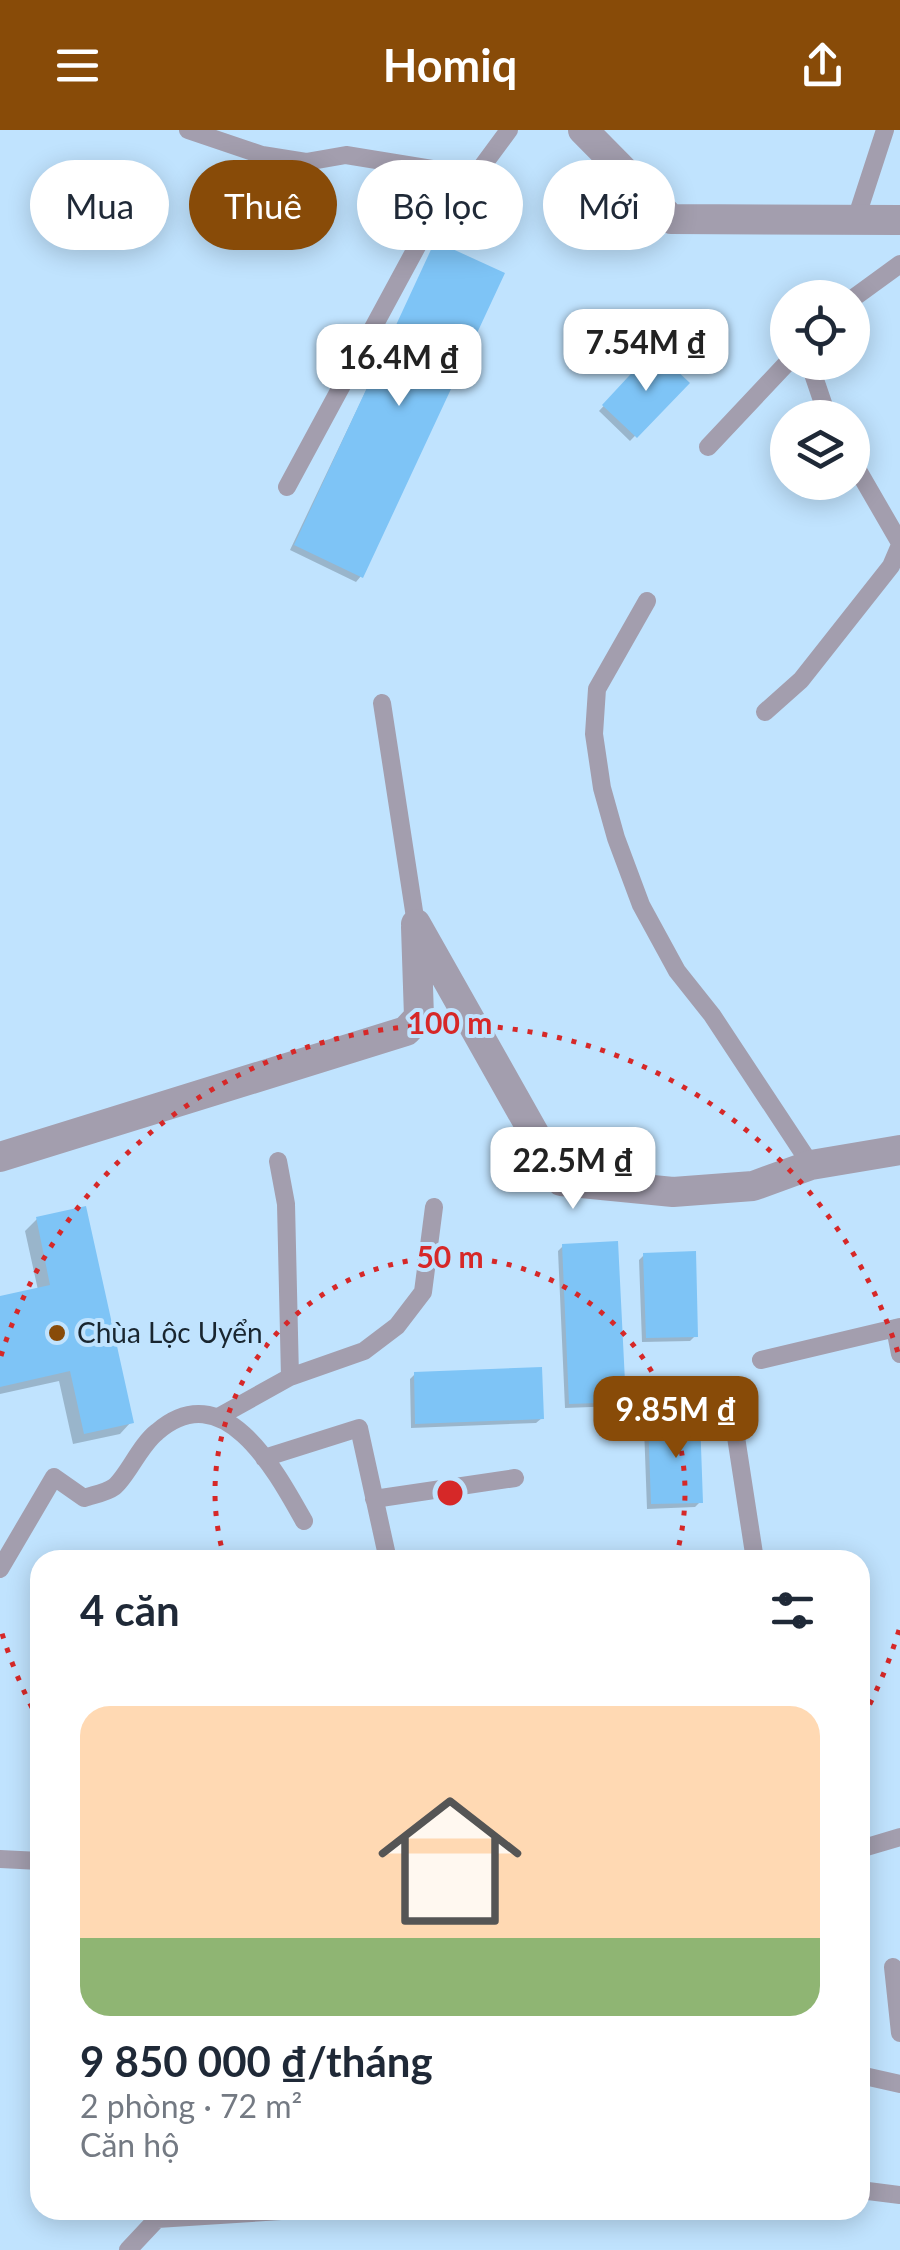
<!DOCTYPE html>
<html lang="vi">
<head>
<meta charset="utf-8">
<style>
  :root { --surface:#fff; --page:#f6f6f7; --text:#1f2937; --muted:#747a83; --line:#e0e1e3; --accent:#884b08 }
  body { margin:0; font-family:Lato,sans-serif; background:var(--page); color:var(--text); height:100vh; display:flex; flex-direction:column; font-size:38px; white-space:nowrap }
  * { box-sizing:border-box; margin:0 }
  p { font-size:32px; color:var(--muted) }
  .icon { flex:none; width:55px; height:55px; fill:none; stroke:currentColor; stroke-width:2; stroke-linecap:round; stroke-linejoin:round }
  .map { position:relative; flex:1; overflow:hidden }
  .drawer { position:absolute; left:30px; top:1420px; width:840px; height:670px; display:flex; flex-direction:column; background:var(--surface); border-radius:30px; box-shadow:0 5px 25px #0003 }
  .drawer>* { flex:none }
  .top-card { position:absolute; left:30px; top:30px; width:840px; height:90px; display:flex; gap:20px }
  .fabs { position:absolute; left:770px; top:150px; display:grid; gap:20px }
  .fabs a { display:grid; place-items:center; width:100px; height:100px; border-radius:50%; background:var(--surface); box-shadow:0 5px 25px #0003; font-size:50px }
  .price { position:absolute; translate:-50% -85px; padding:0 22px; border-radius:20px; background:#fff; color:#222; font-size:32px; line-height:65px; filter:drop-shadow(0 2px 5px #0008) }
  .price::after { content:''; position:absolute; left:50%; top:60px; width:30px; height:22px; margin-left:-15px; background:inherit; clip-path:polygon(0 0,100% 0,50% 100%) }
  .price.current { background:var(--accent); color:#fff }
  ul { padding:0; list-style:none }
  li { display:grid; align-content:center; gap:20px; height:530px; padding:0 50px }
  li+li { border-top:2px solid var(--line) }
  li span { display:grid; place-items:center; height:310px; border-radius:30px; color:#555 }
  li>.icon { margin-inline-start:auto }
  span .icon { width:180px; height:180px; fill:#fffc; stroke-width:1 }
  li b { font-size:42px }
  h2 { display:flex; justify-content:space-between; align-items:center; height:120px; padding:0 50px; font-size:42px }
  .pill { padding:0 35px; border-radius:45px; background:var(--surface); box-shadow:0 5px 25px #0003; font-size:35px; line-height:90px }
  .pill.current { background:var(--accent); color:#fff }
  header { display:flex; justify-content:space-between; align-items:center; height:130px; padding:0 50px; background:var(--accent); color:#fff; font-size:45px; font-weight:700 }
  .map>svg:first-child { display:block }
  .shadow { fill:#0003 }
  .building { fill:#7ec4f6 }
  .lines { fill:none; stroke-linecap:round; stroke-linejoin:round }
  .service { stroke:#a39eae; stroke-width:18 }
  .minor { stroke:#a39eae; stroke-width:30 }
  .ring { fill:none; stroke:#d62828; stroke-width:5; stroke-dasharray:5 10 }
  .poi-dot { fill:#884b08; stroke:#c0e3fe; stroke-width:4 }
  .labels { text-anchor:middle; stroke-width:8; stroke-linejoin:round; paint-order:stroke }
  .poi-label { font-size:28px; fill:#192630; stroke:#c0e3fe; text-anchor:start }
  .centre { fill:#d62828; stroke:#c0e3fe; stroke-width:5 }
  .ring-label { font-size:30px; text-anchor:middle; font-weight:bold; fill:#d62828; stroke:#c0e3fe; stroke-width:8; stroke-linejoin:round; paint-order:stroke }
</style>
</head>
<body>
<header><svg class="icon" aria-label="menu" viewBox="0 0 24 24"><path d="M4 6h16M4 12h16M4 18h16"/></svg>Homiq<svg class="icon" aria-label="share" viewBox="0 0 24 24"><path d="M12 15V3M7 8l5-5 5 5M5 13v7h14v-7"/></svg></header>
<div class="map">
<svg width="900" height="2120" viewBox="0 0 900 2120">
  <rect width="100%" height="100%" fill="#c0e3fe"/>
  <!-- shadow -->
  <path class="shadow" d="M436,114L361,446L356,452L290,420Z
    M654,222L686,253L630,311L599,281Z
    M37,1089L131,1292L120,1304L73,1314L59,1251L0,1264V1168L38,1160L25,1101Z
    M563,1116L623,1271L618,1276L565,1278L558,1121Z
    M644,1125L695,1206L690,1211L642,1212L639,1130Z
    M415,1244L542,1288L536,1293L411,1298L410,1249Z
    M649,1292L700,1372L695,1377L647,1379L644,1297Z"/>
  <!-- building -->
  <path class="building" d="M435,111L505,143L363,448L294,415Z
    M654,219L690,253L637,308L602,275Z
    M86,1076L134,1293L84,1304L70,1241L0,1257V1166L50,1155L36,1087Z
    M618,1111L626,1272L569,1274L562,1114Z
    M696,1121L698,1207L646,1208L643,1123Z
    M542,1237L544,1289L415,1294L414,1242Z
    M700,1288L703,1373L651,1374L648,1289Z"/>
  <g class="lines">
    <!-- service -->
    <path class="service" d="M188,0L262,25L306,32L346,25L475,46
      M855,92L885,0
      M852,169L900,134
      M809,232L828,288
      M708,317L788,232
      M852,330L900,413
      M287,357L427,98L475,46L509,0
      M647,471L597,559L594,604L602,658L616,708L641,775L677,841L712,885L811,1035
      M382,573L416,794
      M765,582L801,550L891,436L900,415
      M278,1031L286,1074L290,1247
      M895,1198L900,1224
      M761,1230L900,1197
      M220,1286L290,1247L364,1221L397,1196L423,1162L434,1077
      M734,1294L755,1430
      M264,1328L359,1298L388,1430
      M374,1369L515,1348
      M0,1439L54,1347L84,1368C92,1365 106,1363 114,1357C127,1347 140,1315 157,1302C224,1244 276,1341 304,1391
      M860,1719L900,1707
      M0,1729L40,1731
      M893,1837L900,1903
      M860,1945L900,1954
      M860,2060L900,2065
      M128,2120L157,2089L297,2080"/>
    <!-- minor -->
    <path class="minor" d="M583,0L671,89L900,90
      M416,794L561,1051L673,1062L753,1056L811,1035L900,1020
      M0,1027L406,901L419,887L416,797"/>
  </g>
  <!-- distance rings -->
  <g class="ring">
    <path d="M225 1430A235 235 0 1 1 675 1430"/>
    <path d="M899 1500A470 470 0 0 1 861 1591M39 1591A470 470 0 0 1 1 1500M1 1226A470 470 0 0 1 899 1226"/>
  </g>
  <!-- markers -->
  <circle class="poi-dot" cx="57" cy="1203" r="10"/>
  <g class="labels">
    <!-- poi labels -->
    <g class="poi-label">
      <text x="77" y="1213">Chùa Lộc Uyển</text>
    </g>
  </g>
  <circle cx="450" cy="1363" r="15" class="centre"/>
  <g class="ring-label">
    <text x="450" y="904">100 m</text>
    <text x="450" y="1138">50 m</text>
  </g>
</svg>
<div class="fabs">
<a><svg class="icon" aria-label="locate" viewBox="0 0 24 24"><circle cx="12" cy="12" r="6"/><path d="M12 2v4M12 18v4M2 12h4M18 12h4"/></svg></a>
<a><svg class="icon" aria-label="layers" viewBox="0 0 24 24"><path d="M12 4l9 5-9 5-9-5zM3 14l9 5 9-5"/></svg></a>
</div>
<b class="price" style="left:646px;top:264px">7.54M ₫</b>
<b class="price" style="left:399px;top:279px">16.4M ₫</b>
<b class="price" style="left:573px;top:1082px">22.5M ₫</b>
<b class="price current" style="left:676px;top:1331px">9.85M ₫</b>
<div class="top-card">
<a class="pill">Mua</a>
<a class="pill current">Thuê</a>
<a class="pill">Bộ lọc</a>
<a class="pill">Mới</a>
</div>
<section class="drawer">
<h2>4 căn<svg class="icon" aria-label="filters" viewBox="0 0 24 24"><path d="M4 7h16M4 17h16"/><circle cx="9" cy="7" r="2"/><circle cx="15" cy="17" r="2"/></svg></h2>
<ul>
<li><span style="background:linear-gradient(#ffd9b3 75%,#8fb573 0)"><svg class="icon" aria-label="home" viewBox="0 0 24 24"><path d="M3 11l9-7 9 7M6 9v11h12V9"/></svg></span><div><b>9 850 000 ₫/tháng</b><p>2 phòng · 72 m²</p><p>Căn hộ</p></div></li>
</ul>
</section>
</div>
</body>
</html>
